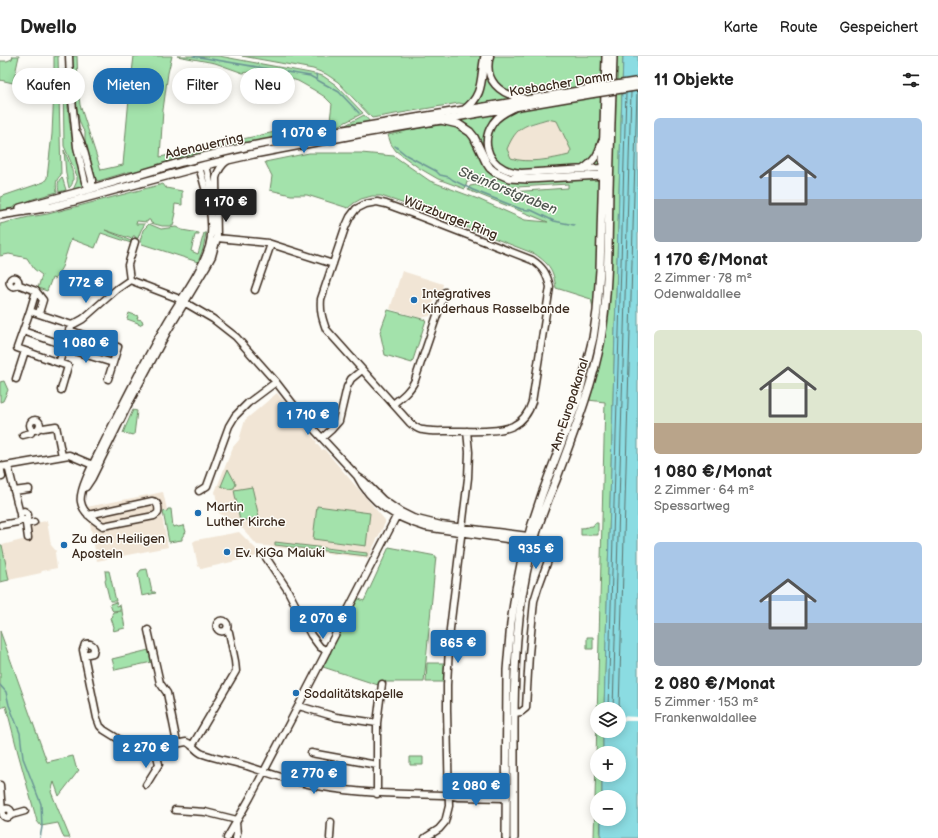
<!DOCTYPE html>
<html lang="de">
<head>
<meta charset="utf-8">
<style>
  :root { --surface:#fff; --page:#f2f2f2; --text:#222; --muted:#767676; --line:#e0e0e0; --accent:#1f6fb2 }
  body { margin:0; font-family:"Balsamiq Sans",sans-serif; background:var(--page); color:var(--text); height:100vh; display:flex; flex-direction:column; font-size:15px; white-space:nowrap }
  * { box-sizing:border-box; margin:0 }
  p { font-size:13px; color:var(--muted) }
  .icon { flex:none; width:22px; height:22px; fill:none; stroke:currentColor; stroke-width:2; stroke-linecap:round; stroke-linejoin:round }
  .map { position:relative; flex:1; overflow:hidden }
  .drawer { display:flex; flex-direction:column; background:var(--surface); width:300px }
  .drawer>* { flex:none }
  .guide { position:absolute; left:12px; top:12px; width:380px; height:36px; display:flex; gap:8px }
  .tools { position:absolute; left:590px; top:646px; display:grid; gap:8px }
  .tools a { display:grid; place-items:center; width:36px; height:36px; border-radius:50%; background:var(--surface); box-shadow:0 2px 10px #0003; font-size:20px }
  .price { position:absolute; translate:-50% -34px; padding:0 9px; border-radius:4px; background:var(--accent); color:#fff; font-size:13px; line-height:26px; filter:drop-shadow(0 1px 2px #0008) }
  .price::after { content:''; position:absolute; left:50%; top:24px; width:12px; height:9px; margin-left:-6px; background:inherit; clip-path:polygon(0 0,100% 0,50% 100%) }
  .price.on { background:#222; color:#fff }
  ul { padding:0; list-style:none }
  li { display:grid; align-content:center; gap:8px; height:212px; padding:0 16px }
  li span { display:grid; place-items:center; height:124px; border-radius:6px; color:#555 }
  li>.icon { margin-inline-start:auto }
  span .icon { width:72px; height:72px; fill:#fffc; stroke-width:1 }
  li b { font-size:17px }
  h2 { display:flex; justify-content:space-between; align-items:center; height:48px; padding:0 16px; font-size:17px }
  .pill { padding:0 14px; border-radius:18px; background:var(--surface); box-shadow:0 2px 10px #0003; font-size:14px; line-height:36px }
  .pill.on { background:var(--accent); color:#fff }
  header { display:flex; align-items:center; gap:24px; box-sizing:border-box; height:56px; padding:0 20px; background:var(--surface); border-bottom:1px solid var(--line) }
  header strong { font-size:19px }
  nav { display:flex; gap:22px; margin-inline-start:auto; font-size:14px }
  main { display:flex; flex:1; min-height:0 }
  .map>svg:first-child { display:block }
  .built { fill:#f1e5d5 }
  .green { fill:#a3e2ab; stroke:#6f8664; fill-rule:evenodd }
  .water { fill:#8bdce2; stroke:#6b9594 }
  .pier { fill:#fdfcf7 }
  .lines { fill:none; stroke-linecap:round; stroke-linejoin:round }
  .shore { stroke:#5b716c; stroke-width:1 }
  .stream { stroke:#6b9594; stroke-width:1.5 }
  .minor-casing { stroke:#3b2a1e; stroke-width:9 }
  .major-casing { stroke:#3b2a1e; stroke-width:10 }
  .minor { stroke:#fdfcf7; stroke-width:6 }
  .major { stroke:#fdfcf7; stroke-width:7 }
  .minor-bridge-casing { stroke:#3b2a1e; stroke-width:9; stroke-linecap:butt }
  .minor-bridge { stroke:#fdfcf7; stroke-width:6 }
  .poi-dot { fill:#1f6fb2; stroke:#fdfcf7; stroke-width:1.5 }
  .labels { text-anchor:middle; stroke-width:3; stroke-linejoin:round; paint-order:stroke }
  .street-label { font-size:13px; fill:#3b2a1e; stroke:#fdfcf7 }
  .poi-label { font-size:13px; fill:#3b2a1e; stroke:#fdfcf7; text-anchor:start }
  .water-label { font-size:14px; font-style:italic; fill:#4f564f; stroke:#fdfcf7 }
</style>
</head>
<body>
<header>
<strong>Dwello</strong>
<nav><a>Karte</a><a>Route</a><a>Gespeichert</a></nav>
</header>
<main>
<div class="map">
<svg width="638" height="782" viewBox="0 0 638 782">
  <rect width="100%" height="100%" fill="#fdfcf7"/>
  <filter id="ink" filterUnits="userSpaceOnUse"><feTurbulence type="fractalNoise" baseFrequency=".025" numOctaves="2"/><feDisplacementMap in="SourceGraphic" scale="8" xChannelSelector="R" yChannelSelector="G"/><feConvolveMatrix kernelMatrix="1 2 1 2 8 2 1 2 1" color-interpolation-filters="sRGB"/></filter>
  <g filter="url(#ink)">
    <!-- built -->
    <path class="built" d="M548,63L557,65L571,94L569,99L554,103L518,105L511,102L507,93L511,82L521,72Z
      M402,215L443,228L442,234H437L430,260L420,262L390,253Z
      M277,337L317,386L316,387L322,394L324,393L385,464V467L368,502L257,489L243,473L219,457L215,436L233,391L239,384L245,364Z
      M163,436L167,454L161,455L168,491L97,505L87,451Z
      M47,465L51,489L56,495L55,497L57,512L42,515L41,517L9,524L2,489L30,482L27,468Z
      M239,476L262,499L201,513L198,510L193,486L196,484Z"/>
    <!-- green -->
    <path class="green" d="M13,0H19L13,27L0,24V5H7L12,3Z
      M54,0H58L61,119C55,124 56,129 57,136L33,143L12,152L0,155V141L44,126L47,122L52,78L54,33Z
      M72,0H77L78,31L80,49L101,114L123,109L129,42L134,0H172L168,17L163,54L160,101L330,64L332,48L325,41L314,34L298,25L272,17L255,15L243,17L215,7L177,0H219L310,17L323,20L336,29L363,57L338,70L326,72L325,75L174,104V105L140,115L128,116L98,125L95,123C90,108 84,92 85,76C75,68 73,14 72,0Z
      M242,0H623L604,653H597V675H603V697H597V719H602V741H597V763H601L600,782H594L605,346L588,344L602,291L591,243L556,232C553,213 550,209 535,198L411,150L381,140H372L361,143L354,147L348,152L307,139H291L270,134L272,120L265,106L309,97H361L394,100L430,125L478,143L525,164L548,166L468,134L470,130L476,129L492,134L503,136H511L568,132V128L517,131H506L474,124L467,126L465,133L438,123L419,112L396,95L391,88L388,79C403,76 445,64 458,71C472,78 489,107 498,120L567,122L576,111C565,111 554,112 542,113C530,114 518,116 506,111C490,104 484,83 494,69C499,62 507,58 515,56L513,43L472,50L459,47L372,62L338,26L326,18L313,13ZM547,63L557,65L571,94L569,99C553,103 526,108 511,102L507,93C517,69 525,70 547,63Z
      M63,14H66C67,39 68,66 74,91C75,97 83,125 82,128C81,132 76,133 73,134L77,125V120L64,90Z
      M502,56L492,64L486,98L490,104V108L479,86L456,64Z
      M364,59L370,66L342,71Z
      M64,94C68,104 79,124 69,132L66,118Z
      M62,121L66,134L59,136C58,130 57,125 62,121Z
      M163,128L166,132L182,135V149L175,148L174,157H176L173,170H162L151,167L150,164H148L147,166L137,165L136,168H145L141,174L138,182H135V180H133L132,183L105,174L131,185V187L101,177L95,192L71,183L62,211L55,223L52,222L47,235L38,232L42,219L34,213L27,202L9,198L0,200V168L29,161L48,158Z
      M149,168L161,173L176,171L182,174L199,177V179H195L191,195L198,198L204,177H206L203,193L198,206L142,188L140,185L143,174Z
      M388,254L426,264L412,307L385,299L380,276Z
      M129,257L138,260L137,263L142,264L143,267L139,269L138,267L127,263Z
      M4,325L8,334L3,345L0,346V326Z
      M133,354L137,355L134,379L123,377L125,372Z
      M228,413L236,428L234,432L229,433L221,430Z
      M252,431L259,461L240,465L234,434Z
      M317,450L370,457L366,490L313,483Z
      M168,453H171L173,471L177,470L178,471L183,470V469H184L186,476L182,481V484L169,486L163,456L167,455Z
      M595,467H598V479H581V472C586,472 589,470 593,470Z
      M275,486L367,497V500L275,489Z
      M0,489H2L9,524L0,526Z
      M389,491L436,500L424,626H380L378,629L323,611L357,542L364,545Z
      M147,513L152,536H155L156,537L142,540L138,518L141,514Z
      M105,515H109L116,545H110L105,525L106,523Z
      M116,546L117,550L120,549L121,554L113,555L112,554L110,548Z
      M121,555H122L125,572L113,575L114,571L111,562L113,560L112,558L113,556Z
      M0,575C16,618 31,662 47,706L73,700L76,711L79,714L59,740L54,726L51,736L70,782H64L58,767L41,770L37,765L18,697L6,650L0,652Z
      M587,581H593V593H587Z
      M149,594L152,606L115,614L112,603Z
      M427,607H445L444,626H426Z
      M410,701H423V709H410Z"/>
    <!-- water -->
    <path class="water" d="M623,0H638V782H601V763H619V741H602V719H619V697H603V675H619V653H604Z"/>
    <!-- pier -->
    <path class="pier" d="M619,660L638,661V665H619Z"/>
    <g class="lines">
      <!-- shore -->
      <path class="shore" d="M608,653L626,37
        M613,653L631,36
        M619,653L637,35"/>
      <!-- stream -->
      <path class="stream" d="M193,0L310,20L339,36L359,57
        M316,18L317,24
        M395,90L406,99L436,115L440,119L449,121L453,124L473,134L521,153L528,154H531L554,165L574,169
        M0,629L6,636L9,649L20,677L23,702L41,748L42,771L40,782"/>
      <!-- minor casing -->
      <g class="minor-casing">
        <path id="minor" d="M69,0L70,25L77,91L85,126L90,133
          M490,0C483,24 500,39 523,42
          M516,51C508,55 498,59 493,67C482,83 486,103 503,112C508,115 514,116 521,117L602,112
          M464,54L593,32
          M441,64L593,38
          M77,77L83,91L92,124V128L90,133
          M206,109L213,140
          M583,113C595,104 598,99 602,85
          M377,146L386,148L416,159L532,204C543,211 547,218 550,231L532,346C529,356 523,365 513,370C498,377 468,375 451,375C442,375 432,376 423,374C418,374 414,370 410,367L326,273C322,262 320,255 321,243L345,172L350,161L356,153L366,148Z
          M217,182L268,187L333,208
          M9.5 226a4.5 4.5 0 1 1 9 0a4.5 4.5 0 1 1-9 0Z
          M130,224L177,242L213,263L236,281L276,326L307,366L357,420C371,448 396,462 425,471L527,486
          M130,224L128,209L135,186
          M17,228L36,235
          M255,234L271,188
          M30,255L17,292L59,307L64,292V289L72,269
          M39,257L43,244L36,235L30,255L72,269L83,263L117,233L130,224
          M69,274L118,291L108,323
          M23,275L64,289
          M64,292L113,307
          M59,307L68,310L61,334
          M16,323L25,295
          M393,348C402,341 411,334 415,324L445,236
          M30 369a5 5 0 1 1 10 0a5 5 0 1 1-10 0Z
          M39,371L43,372L56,370L62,400
          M23,379L31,377L32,373
          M322,382L331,374L339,365L347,331L351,323L362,314
          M0,409L2,421
          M8,410L20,458
          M0,411L69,399L95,410
          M358,421L364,425L383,444L399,455L413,462L441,469L528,480
          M86,431L92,422L130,345L167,276L206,211L212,200L217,182L216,122C218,114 221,109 228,104
          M14,435L29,433
          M199,435L207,430L229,370L235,360L248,347L276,326
          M88,459L152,445C158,446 159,451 158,457L154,460L103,470C94,464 83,457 81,446C78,434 96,402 102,390C122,350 142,309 165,270C179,245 201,217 209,191C216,166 206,134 199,111
          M25,464L26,468L34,466
          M26,468L28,482
          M1,469L18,466L21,462L20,460L21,457L24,455L27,457L28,459L27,463L22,464L21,462
          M265,500L287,533L311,579L320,591L327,595
          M216.5 570a5.5 5.5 0 1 1 11 0a5.5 5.5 0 1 1-11 0Z
          M148,574L160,627L167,637L177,687
          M84,599L93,597L94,592C93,588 89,587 85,588L83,594L97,662L100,670L104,674L133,692L137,693L145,694L186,686C193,688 196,696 203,698C218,703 233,706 247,710C271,718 293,726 318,730C361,738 405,738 449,739L458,741L506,742
          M299,650L336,661L377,667
          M514,657L521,656L526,652L529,598L534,545L538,532L553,491L550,487L534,483
          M192,690L236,615L235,605L229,576L226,574
          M311,697L377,709
          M0,729L2,756
          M146,729L159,708L155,692
          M377,738V667L382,628
          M450,739L458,737H506
          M2.5 757a4.5 4.5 0 1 1 9 0a4.5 4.5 0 1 1-9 0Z
          M175,754L205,756L237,764
          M11,759L25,755
          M236,766L237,778L236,782
          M227,782L250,742L302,643L399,455
          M330,782L331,766
          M425,782L439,773L445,766L449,750L447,654V629L450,573L468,422L469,396L467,375"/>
      </g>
      <!-- major casing -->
      <g class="major-casing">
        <path id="major" d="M20,152L90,133L182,106L245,91L284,84L464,54C485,39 480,21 485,0
          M0,159L52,151L206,109L254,98L358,78L441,64L458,68L470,76L474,81L486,106L490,112L495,116L509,122L528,123L602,119
          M506,782L507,614L511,567L516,533L521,508L531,471L542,438L578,343L593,282L597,255L600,214L606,0
          M514,782C514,746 514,710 514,674C514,614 516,554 531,496C537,471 546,447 556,424C573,378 592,332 601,283C609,233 608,182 609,132C610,88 612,44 613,0"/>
      </g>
      <!-- minor -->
      <use href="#minor" class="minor"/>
      <!-- major -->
      <use href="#major" class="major"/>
      <!-- minor-bridge casing -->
      <g class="minor-bridge-casing">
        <path id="minor-bridge" d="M593,32L638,25
          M593,38L638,31"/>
      </g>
      <!-- minor-bridge -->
      <use href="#minor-bridge" class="minor-bridge"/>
    </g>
  </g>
  <!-- markers -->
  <g class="poi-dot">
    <circle cx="414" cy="244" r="4"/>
    <circle cx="198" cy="457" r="4"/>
    <circle cx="64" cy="489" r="4"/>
    <circle cx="227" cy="496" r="4"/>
    <circle cx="296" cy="637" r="4"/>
  </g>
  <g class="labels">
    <!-- street labels -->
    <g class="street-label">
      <text transform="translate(561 27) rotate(-9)" y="5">Kosbacher Damm</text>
      <text transform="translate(204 89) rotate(-13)" y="5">Adenauerring</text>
      <text transform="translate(451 161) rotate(21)" y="5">Würzburger Ring</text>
      <text transform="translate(569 348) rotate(-72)" y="5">Am Europakanal</text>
    </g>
    <!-- poi labels -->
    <g class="poi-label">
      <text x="422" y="242">Integratives<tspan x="422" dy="15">Kinderhaus Rasselbande</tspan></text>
      <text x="206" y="455">Martin<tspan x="206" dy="15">Luther Kirche</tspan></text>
      <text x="72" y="487">Zu den Heiligen<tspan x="72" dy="15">Aposteln</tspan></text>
      <text x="235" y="501">Ev. KiGa Maluki</text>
      <text x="304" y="642">Sodalitätskapelle</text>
    </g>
    <!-- water labels -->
    <g class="water-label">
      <text transform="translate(508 134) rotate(22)" y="5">Steinforstgraben</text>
    </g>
  </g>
</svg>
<div class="tools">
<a><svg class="icon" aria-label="layers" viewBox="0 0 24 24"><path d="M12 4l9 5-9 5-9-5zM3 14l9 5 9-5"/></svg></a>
<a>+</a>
<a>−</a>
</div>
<b class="price" style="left:304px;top:98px">1 070 €</b>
<b class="price on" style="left:226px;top:167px">1 170 €</b>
<b class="price" style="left:86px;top:248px">772 €</b>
<b class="price" style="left:86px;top:308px">1 080 €</b>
<b class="price" style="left:308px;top:380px">1 710 €</b>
<b class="price" style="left:536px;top:514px">935 €</b>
<b class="price" style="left:323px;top:584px">2 070 €</b>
<b class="price" style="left:458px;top:608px">865 €</b>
<b class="price" style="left:146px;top:713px">2 270 €</b>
<b class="price" style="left:314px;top:739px">2 770 €</b>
<b class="price" style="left:476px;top:751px">2 080 €</b>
<div class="guide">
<a class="pill">Kaufen</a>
<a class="pill on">Mieten</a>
<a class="pill">Filter</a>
<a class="pill">Neu</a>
</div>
</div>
<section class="drawer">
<h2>11 Objekte<svg class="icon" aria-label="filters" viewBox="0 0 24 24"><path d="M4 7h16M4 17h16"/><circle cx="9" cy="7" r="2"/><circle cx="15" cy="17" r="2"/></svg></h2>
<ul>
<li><span style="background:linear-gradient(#a9c7e8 65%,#9aa5b1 0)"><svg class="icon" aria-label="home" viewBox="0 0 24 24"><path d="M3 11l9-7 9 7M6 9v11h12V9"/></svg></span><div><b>1 170 €/Monat</b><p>2 Zimmer · 78 m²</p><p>Odenwaldallee</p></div></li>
<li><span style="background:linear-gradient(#dfe7d0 75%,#b9a48a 0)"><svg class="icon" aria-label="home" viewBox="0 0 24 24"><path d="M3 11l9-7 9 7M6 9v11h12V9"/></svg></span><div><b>1 080 €/Monat</b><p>2 Zimmer · 64 m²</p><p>Spessartweg</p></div></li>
<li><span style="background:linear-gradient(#a9c7e8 65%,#9aa5b1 0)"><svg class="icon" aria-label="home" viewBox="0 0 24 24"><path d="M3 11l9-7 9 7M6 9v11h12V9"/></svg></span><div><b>2 080 €/Monat</b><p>5 Zimmer · 153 m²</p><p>Frankenwaldallee</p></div></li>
</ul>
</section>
</main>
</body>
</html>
